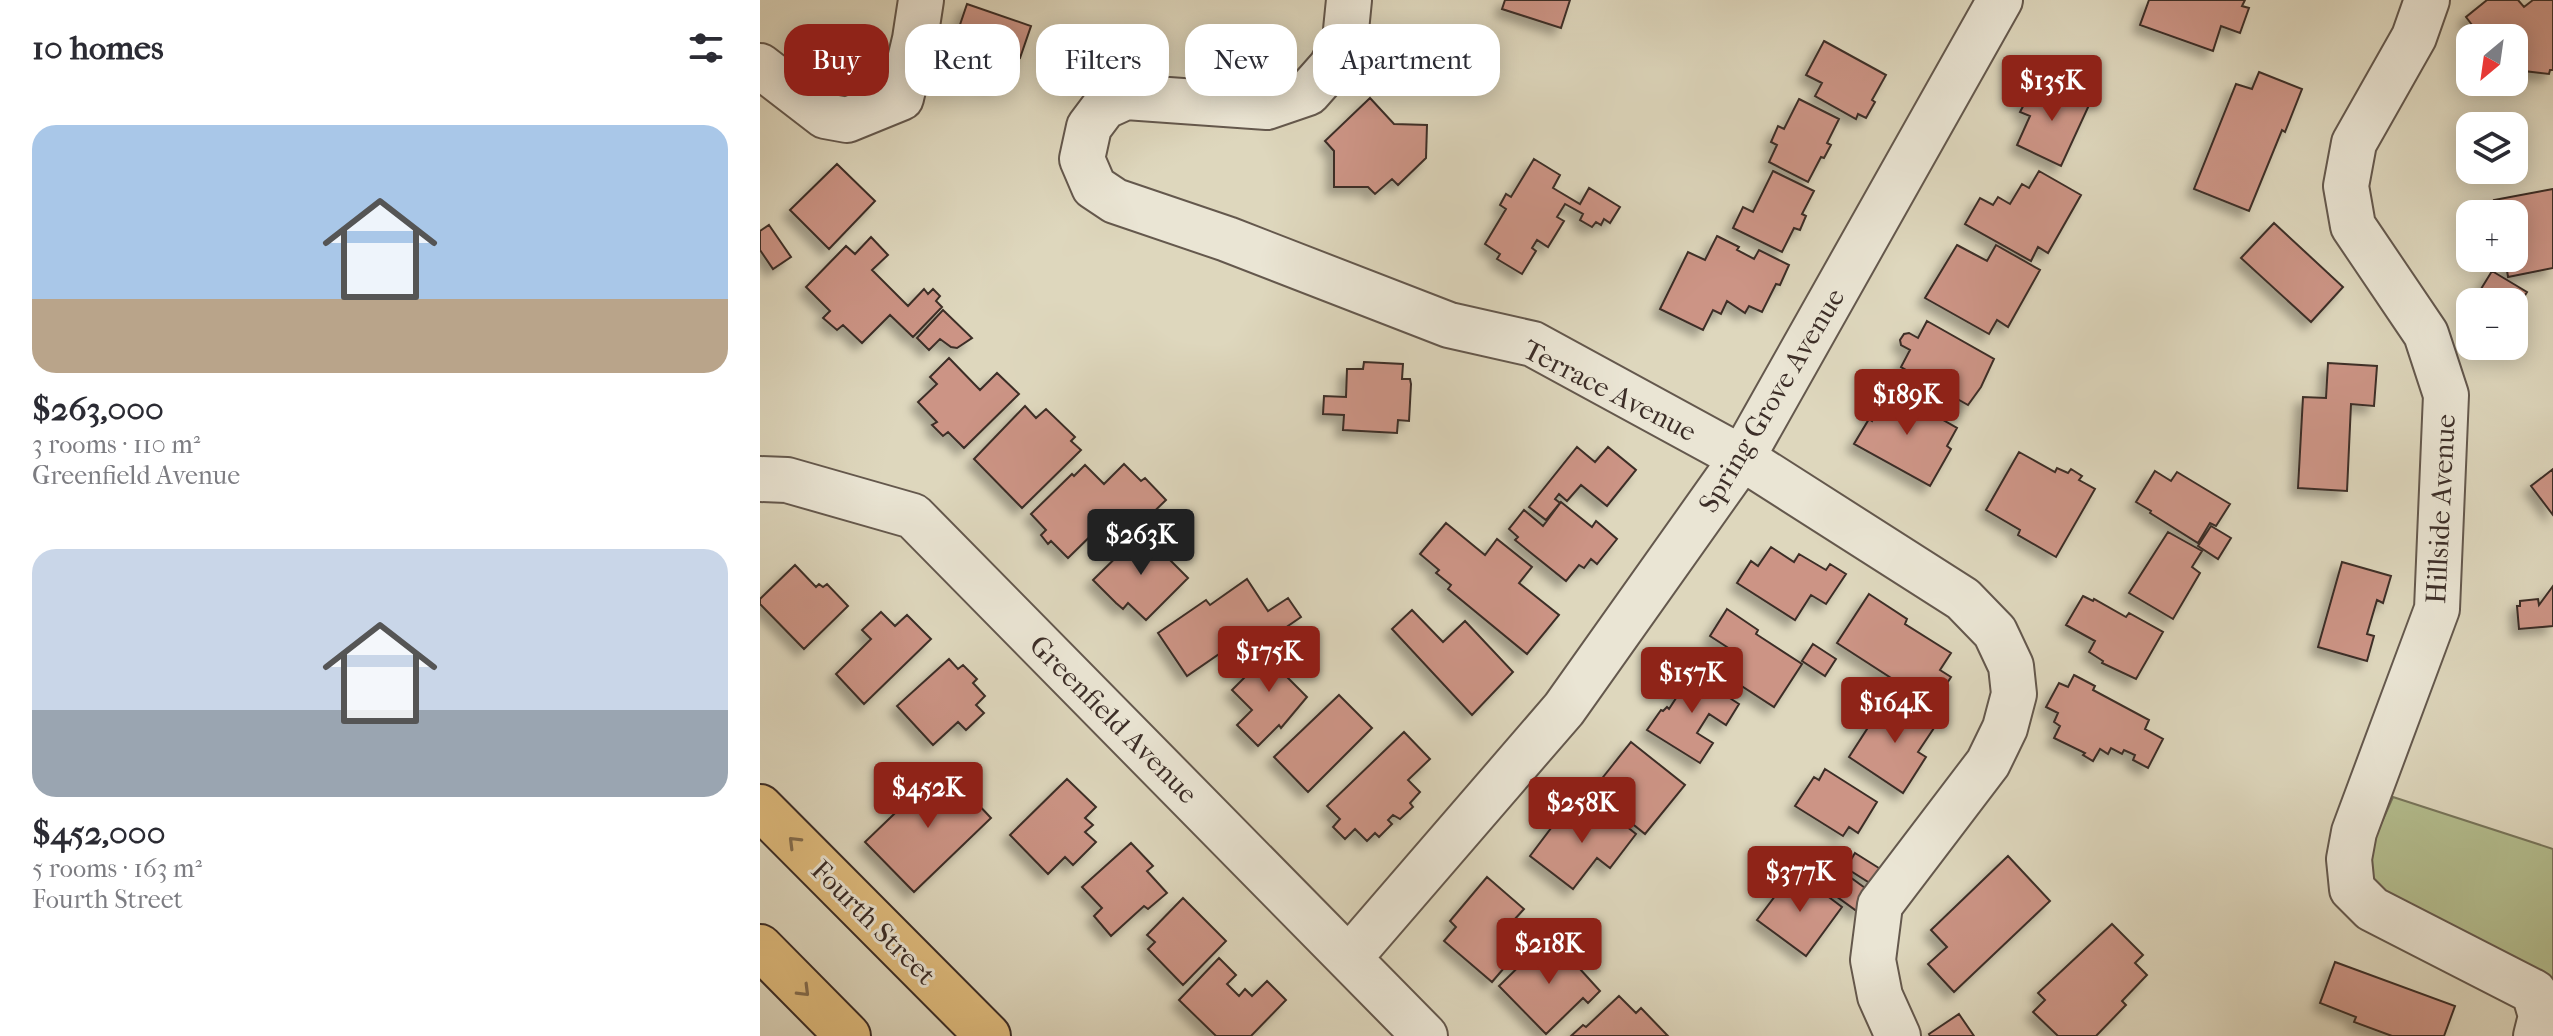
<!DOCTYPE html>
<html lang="en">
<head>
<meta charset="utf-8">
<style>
  :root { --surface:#fff; --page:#f7f7f7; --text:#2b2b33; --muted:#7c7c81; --accent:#8f2418 }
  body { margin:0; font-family:"IM FELL French Canon",serif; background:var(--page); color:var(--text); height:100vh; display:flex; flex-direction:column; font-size:30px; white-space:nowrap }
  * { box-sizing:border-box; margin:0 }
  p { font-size:26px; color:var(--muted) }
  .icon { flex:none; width:44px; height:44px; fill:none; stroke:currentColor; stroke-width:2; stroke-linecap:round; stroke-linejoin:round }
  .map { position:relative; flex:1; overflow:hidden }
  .sheet { display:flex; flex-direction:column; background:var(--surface); width:760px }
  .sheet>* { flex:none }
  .hud { position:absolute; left:24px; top:24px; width:760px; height:72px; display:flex; gap:16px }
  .needle { width:52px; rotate:209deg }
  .fabs { position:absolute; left:1696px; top:24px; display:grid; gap:16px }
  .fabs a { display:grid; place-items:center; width:72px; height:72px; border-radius:16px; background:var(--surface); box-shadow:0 4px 20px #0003; font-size:40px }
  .price { position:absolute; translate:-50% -68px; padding:0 18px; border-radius:8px; background:var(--accent); color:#fff; font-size:26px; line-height:52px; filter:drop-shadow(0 2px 4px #0008) }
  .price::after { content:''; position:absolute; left:50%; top:48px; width:24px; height:18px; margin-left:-12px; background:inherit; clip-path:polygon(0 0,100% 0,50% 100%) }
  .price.current { background:#222; color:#fff }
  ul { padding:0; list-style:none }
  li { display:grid; align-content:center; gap:16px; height:424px; padding:0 32px }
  li span { display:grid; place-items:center; height:248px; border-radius:24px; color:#555 }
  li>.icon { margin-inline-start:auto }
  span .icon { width:144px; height:144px; fill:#fffc; stroke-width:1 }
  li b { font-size:34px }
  h2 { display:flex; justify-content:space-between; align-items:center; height:96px; padding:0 32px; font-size:34px }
  .chip { padding:0 28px; border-radius:24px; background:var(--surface); box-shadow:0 4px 20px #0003; font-size:28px; line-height:72px }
  .chip.current { background:var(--accent); color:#fff }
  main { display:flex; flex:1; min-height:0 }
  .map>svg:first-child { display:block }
  .green { fill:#b4be8f; stroke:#78765c; stroke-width:2 }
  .building { fill:#cc9485; stroke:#3c2e28; stroke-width:2; filter:url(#shadow) }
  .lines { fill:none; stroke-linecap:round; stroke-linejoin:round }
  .minor-casing { stroke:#64584d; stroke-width:48 }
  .major-casing { stroke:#3c2e28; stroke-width:48 }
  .minor { stroke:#eae5d4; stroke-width:44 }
  .major { stroke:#dfbc7e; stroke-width:44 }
  .oneway { stroke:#856e4f }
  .labels { text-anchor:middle; stroke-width:6; stroke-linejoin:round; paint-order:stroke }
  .street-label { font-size:28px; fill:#3c2e28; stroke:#eae5d4 }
</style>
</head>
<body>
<main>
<section class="sheet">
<h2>10 homes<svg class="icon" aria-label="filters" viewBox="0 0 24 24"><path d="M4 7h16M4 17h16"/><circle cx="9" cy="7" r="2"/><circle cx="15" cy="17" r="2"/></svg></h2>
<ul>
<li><span style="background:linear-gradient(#a9c7e8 70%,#b9a48a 0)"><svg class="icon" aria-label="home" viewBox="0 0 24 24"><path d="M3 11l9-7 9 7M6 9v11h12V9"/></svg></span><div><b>$263,000</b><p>3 rooms · 110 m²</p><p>Greenfield Avenue</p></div></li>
<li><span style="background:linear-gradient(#c9d6e8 65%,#9aa5b1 0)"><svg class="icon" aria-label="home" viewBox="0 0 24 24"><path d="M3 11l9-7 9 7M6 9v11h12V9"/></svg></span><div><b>$452,000</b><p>5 rooms · 163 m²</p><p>Fourth Street</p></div></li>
</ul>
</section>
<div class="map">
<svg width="1793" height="1036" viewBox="0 0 1793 1036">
  <defs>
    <filter id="shadow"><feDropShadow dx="-7" dy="7" stdDeviation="4" flood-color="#0004"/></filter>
  </defs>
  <rect width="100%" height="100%" fill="#ded7bd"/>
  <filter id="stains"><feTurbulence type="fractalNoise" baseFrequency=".0025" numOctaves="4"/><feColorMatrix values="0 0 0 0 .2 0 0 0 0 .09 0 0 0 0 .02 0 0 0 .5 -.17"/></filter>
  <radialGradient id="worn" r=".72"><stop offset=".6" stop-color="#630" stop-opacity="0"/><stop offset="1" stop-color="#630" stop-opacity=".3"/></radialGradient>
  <!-- green -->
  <path class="green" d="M1633,797L1793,849V1036L1781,1016L1592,889Z"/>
  <!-- building -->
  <path class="building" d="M745,0H810L801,28L742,9Z
    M1389,0H1485L1482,6L1489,8L1480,33L1461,26L1453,51L1380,25Z
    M1727,0H1758L1764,7L1773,0H1793V70H1790L1789,74L1764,71L1765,53L1763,49L1754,56V38H1722L1706,17Z
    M207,4L271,26L260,58L249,54L246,63L241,61L234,85L185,69Z
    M1064,41L1126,75L1112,100L1115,102L1106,118L1098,114L1096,119L1055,96L1062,83L1046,75Z
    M1499,72L1542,89L1525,132L1522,130L1489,211L1434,189L1476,84L1492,89Z
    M1286,83L1330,103L1301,166L1257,145L1270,116L1260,112L1268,97L1277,101Z
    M610,98L634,124L667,125L666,158L638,185L632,179L615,194L608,187H574V151L565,141Z
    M1039,99L1079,119L1067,143L1071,145L1064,158L1061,157L1048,182L1009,162L1017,145L1011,142L1018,126L1024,129Z
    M774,159L800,175L793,188L820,204L829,188L860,207L850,223L844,219L841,225L836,222L832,227L820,220L823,214L805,204L797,217L804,221L788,247L777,240L772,248L776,251L762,274L737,259L740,254L725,244L746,209L740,205L746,194L751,197Z
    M77,164L115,201L69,249L30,210Z
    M1013,171L1054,191L1042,214L1046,216L1040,230L1034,228L1022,252L973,228L983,207L993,212Z
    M1279,171L1321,195L1288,253L1278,247L1271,261L1205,224L1220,198L1233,205L1238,197L1250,204L1262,184L1269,188Z
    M1793,189V268L1748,277L1745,258H1754V214H1737L1734,200Z
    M1514,223L1583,287L1551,322L1481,258Z
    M9,225L31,257L13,269L0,250V231Z
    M957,236L979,247L977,250L994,259L999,250L1029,265L1020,285L1016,284L1002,312L989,306L985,313L967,301L961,314L953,310L943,330L900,309L928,252L945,260Z
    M111,237L128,255L112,270L148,306L164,289L168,294L173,289L180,296L176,301L182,307L153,337L130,315L102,343L83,325L77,330L63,318L70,311L46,287L86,246L95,254Z
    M1197,245L1227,261L1236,245L1280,270L1248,327L1237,320L1229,334L1165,298Z
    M1732,271L1767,292L1754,313V302H1713Z
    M183,310L212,338L197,348L191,347L180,339L169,350L157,338Z
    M1167,321L1234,359L1221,387L1208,405L1141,367L1150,350L1141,345L1140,340L1144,334L1149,333L1158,338Z
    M189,358L220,390L237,373L259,394L204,448L188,432L183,436L172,425L177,422L158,402L177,384L170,377Z
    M604,362L643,364L642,379H650L651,384L649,421L638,420L637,433L583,430L584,415L563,414L564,396L586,397L587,369H603Z
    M1568,363L1617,366L1614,406L1591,404L1587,491L1538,488L1543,397L1566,398Z
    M1127,388L1197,428L1187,446L1191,449L1170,486L1094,444L1109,419L1112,421Z
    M265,406L276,418L286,409L315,437L311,441L321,450L262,508L214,459Z
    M817,447L835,462L848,447L876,470L847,506L821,485L807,501L799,494L795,499L800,503L786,520L769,507Z
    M1259,452L1295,472L1297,468L1308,473L1311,469L1322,476L1319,480L1335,489L1296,557L1258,535L1260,530L1226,510Z
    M364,464L381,481L385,478L406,500L371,534L352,515L308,558L291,541L288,544L281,535L286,530L271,514L312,474L314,476L325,465L344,484Z
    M1793,469V515L1771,486Z
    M1395,471L1411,481L1417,472L1470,504L1456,526L1450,523L1438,543L1390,513L1391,511L1376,502Z
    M801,502L832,527L836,521L857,539L837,564L831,559L824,568L819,565L806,581L755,540L758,537L749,529L764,510L783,526Z
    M686,523L725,555L737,539L772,567L759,583L799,615L767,654L688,589L691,585L676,573L679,570L660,554Z
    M1451,526L1471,538L1458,559L1438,546Z
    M382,532L428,578L386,620L368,603L363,609L356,603L333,580Z
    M1408,532L1442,551L1432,567L1440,573L1413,619L1369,593Z
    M1011,547L1034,562L1039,554L1066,570L1070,564L1086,574L1066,604L1051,595L1035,620L977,583L991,561L998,566Z
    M1582,562L1631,576L1623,603L1617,600L1607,634L1614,636L1607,661L1558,647Z
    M35,565L56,587L59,584L63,587L67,584L88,606L44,649L0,604V599Z
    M487,579L508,611L528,598L541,617L490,652L481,639L427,676L398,633L446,600L450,605Z
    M1793,586V626L1759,629L1757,606H1760V601L1778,599L1779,605Z
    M1109,594L1147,619L1145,624L1191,653L1180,670L1191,677L1173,705L1077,643Z
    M1323,596L1333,601L1334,599L1366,617L1369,613L1403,632L1376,679L1342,663L1343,661L1329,652L1335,641L1306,625Z
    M967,609L998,630L996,634L1042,664L1014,707L957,670L970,649L950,636Z
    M652,610L683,642L705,621L753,672L712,715L632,629Z
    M121,612L135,626L147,615L171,639L104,704L76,674L111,639L102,630Z
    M532,641L545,654L524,674L547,697L521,728L519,725L498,746L477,725L492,710L472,690L486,676L482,672L500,655L509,664Z
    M1053,644L1076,659L1065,676L1042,661Z
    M189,659L198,669L203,665L217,679L213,683L225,696L216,705L224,713L206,730L198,722L173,745L137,706Z
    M923,668L979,704L966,725L949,714L937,733L953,743L940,763L887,730L901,710L903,711L907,707L909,709L918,695L909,690Z
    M1314,675L1335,686L1333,690L1389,720L1385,729L1403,739L1388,768L1373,760L1375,755L1364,750L1362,754L1351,748L1348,754L1340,749L1333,761L1323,755L1325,753L1294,738L1300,726L1294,722L1298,713L1286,707L1299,683L1308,687Z
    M579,695L612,728L548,792L514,757Z
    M1139,700L1157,711L1159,707L1172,715L1169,720L1176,725L1158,752L1166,757L1143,793L1089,757L1120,709L1129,715Z
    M644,732L670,759L648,780L660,792L650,803L653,807L640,819L633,815L628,820L632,824L619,837L615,833L607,841L595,829L585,839L573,827L580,819L567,806Z
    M871,742L925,785L885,834L832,791Z
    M183,767L231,818L154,892L105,842Z
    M1065,769L1117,802L1098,833L1089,827L1083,836L1035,806L1054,777L1059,780Z
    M307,779L336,807L325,818L333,825L325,832L336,842L313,865L305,857L288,874L250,835Z
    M825,802L858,827L861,822L876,834L850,868L837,858L813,889L770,856L798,819L806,825Z
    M371,843L393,866L387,871L407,893L388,909L384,906L351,936L334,916L342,908L322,887Z
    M1095,853L1122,870L1113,885L1086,868Z
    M1248,856L1290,901L1194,992L1168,964L1187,947L1171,930Z
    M1034,871L1082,907L1046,956L997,920Z
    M1083,872L1112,893L1098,912L1069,891Z
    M727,877L764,909L744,931L762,947L732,982L684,941L696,927L690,921Z
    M423,898L466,941L423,985L388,949L395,942L387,935Z
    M1352,924L1383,955L1375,963L1387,975L1362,1001L1366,1005L1336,1036H1298L1273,1012L1285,1000L1278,993Z
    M790,936L840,991L828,1003L823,998L786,1034L739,986Z
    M459,958L476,975L467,984L479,996L485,989L492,996L507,981L526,1000L491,1036H456L419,1000Z
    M1575,962L1695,1006L1684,1036H1632L1594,1022L1596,1017L1560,1003Z
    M859,996L876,1013L881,1008L908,1036H811L823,1025L826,1027Z
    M1199,1014L1214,1036H1170L1169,1034Z"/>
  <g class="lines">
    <!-- minor casing -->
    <g class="minor-casing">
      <path id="minor" d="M589,0L585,40L571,67L548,93L507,107L366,97L344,107L329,127L322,159L334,187L355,201L467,239L689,325L773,344L982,458L1203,599L1235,632L1251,666L1254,694L1245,728L1228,763L1120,905L1113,960L1120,996L1138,1036
        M1667,0L1654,37L1594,143L1586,186L1593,226L1666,334L1686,395L1677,609L1594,832L1589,859L1592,889L1612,909L1774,992L1781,1016L1776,1036
        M0,66L65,116L87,120L141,98L155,39L161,0
        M0,479L27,480L153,516L665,1036
        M589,958L804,709L982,458L1240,0"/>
    </g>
    <!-- major casing -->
    <g class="major-casing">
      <path id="major" d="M0,807L228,1036
        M0,947L88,1036"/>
    </g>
    <!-- minor -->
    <use href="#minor" class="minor"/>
    <!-- major -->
    <use href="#major" class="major"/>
  </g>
  <!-- one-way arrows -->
  <defs><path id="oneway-chevron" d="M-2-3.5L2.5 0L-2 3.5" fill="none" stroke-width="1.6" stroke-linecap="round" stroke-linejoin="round" transform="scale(2)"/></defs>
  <g class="oneway">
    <use href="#oneway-chevron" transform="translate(34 842) rotate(-135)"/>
    <use href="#oneway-chevron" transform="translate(44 991) rotate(45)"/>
  </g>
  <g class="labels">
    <!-- street labels -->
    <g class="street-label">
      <text transform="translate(850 390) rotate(27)" y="10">Terrace Avenue</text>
      <text transform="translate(1011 400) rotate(-59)" y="10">Spring Grove Avenue</text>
      <text transform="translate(1680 509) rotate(-87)" y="10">Hillside Avenue</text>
      <text transform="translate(354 719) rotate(45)" y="10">Greenfield Avenue</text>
      <text transform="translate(114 922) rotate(45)" y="10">Fourth Street</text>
    </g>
  </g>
  <rect width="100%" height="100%" filter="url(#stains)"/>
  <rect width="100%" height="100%" fill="url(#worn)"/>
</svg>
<div class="fabs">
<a><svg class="needle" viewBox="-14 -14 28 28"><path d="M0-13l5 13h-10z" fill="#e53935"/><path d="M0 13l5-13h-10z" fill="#7c7c81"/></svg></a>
<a><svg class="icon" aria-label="layers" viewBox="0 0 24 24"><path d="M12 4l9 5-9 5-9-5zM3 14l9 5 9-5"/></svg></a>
<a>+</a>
<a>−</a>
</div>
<b class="price" style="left:1292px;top:123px">$135K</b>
<b class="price" style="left:1147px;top:437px">$189K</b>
<b class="price current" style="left:381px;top:577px">$263K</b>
<b class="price" style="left:509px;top:694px">$175K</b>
<b class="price" style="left:932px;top:715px">$157K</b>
<b class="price" style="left:1135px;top:745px">$164K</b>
<b class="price" style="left:168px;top:830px">$452K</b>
<b class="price" style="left:822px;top:845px">$258K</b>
<b class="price" style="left:1040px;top:914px">$377K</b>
<b class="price" style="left:789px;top:986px">$218K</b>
<div class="hud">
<a class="chip current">Buy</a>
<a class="chip">Rent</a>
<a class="chip">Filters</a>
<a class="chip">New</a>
<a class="chip">Apartment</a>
</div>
</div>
</main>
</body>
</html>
